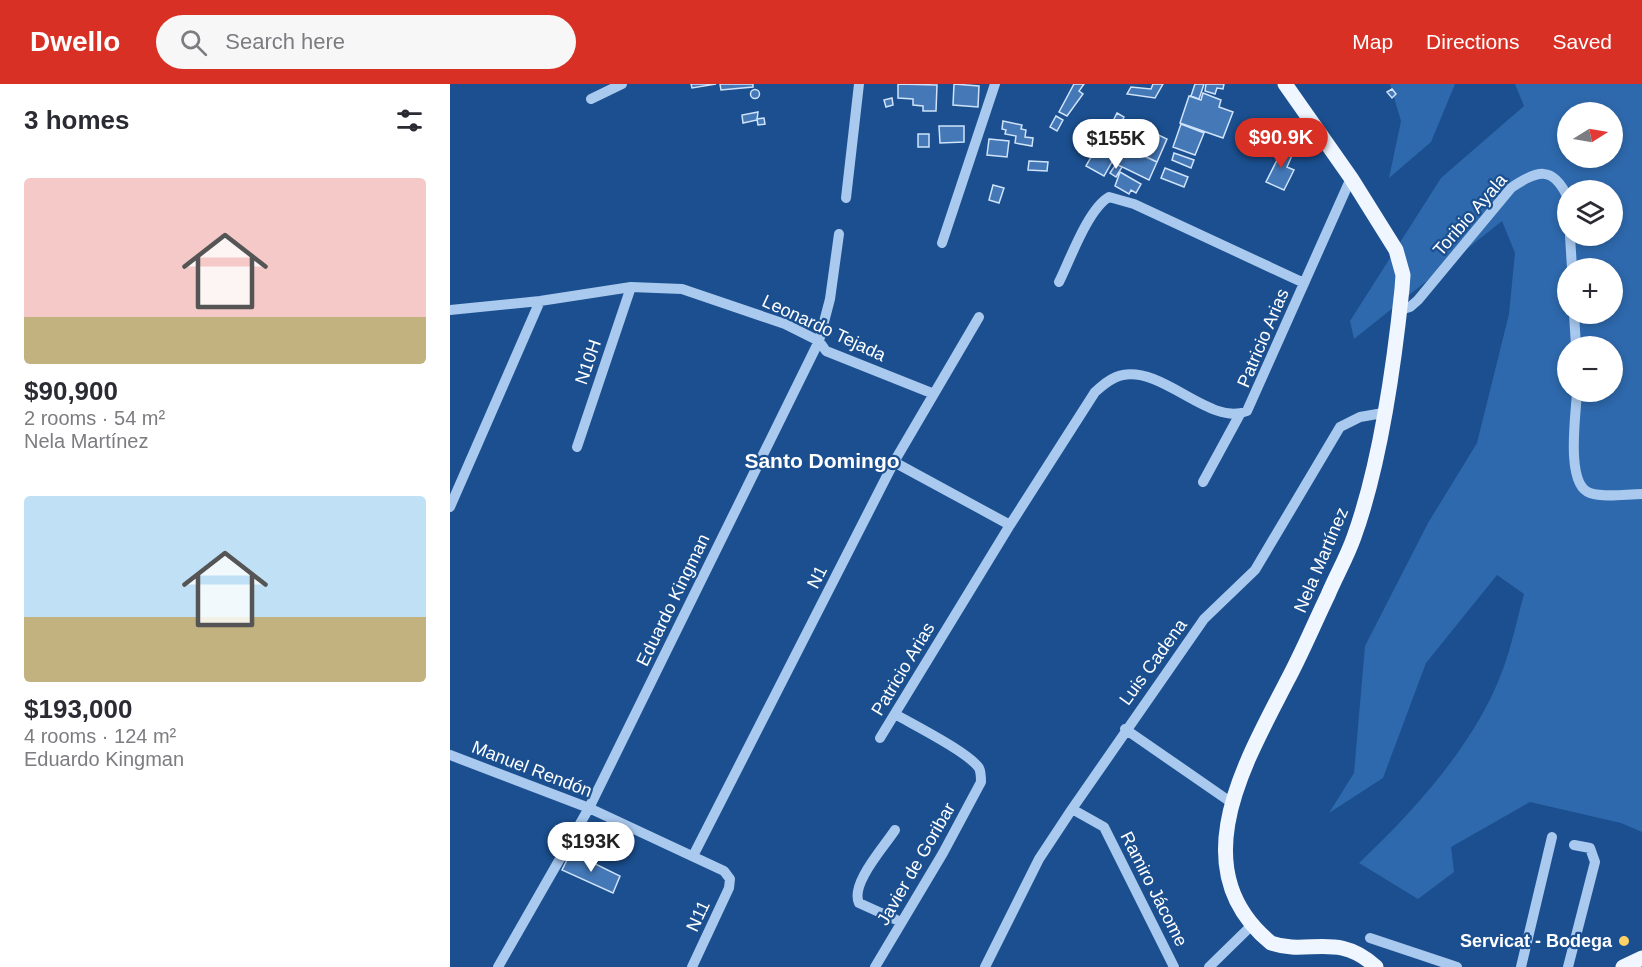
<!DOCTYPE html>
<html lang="en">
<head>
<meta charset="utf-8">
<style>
  :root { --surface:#fff; --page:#f7f7f7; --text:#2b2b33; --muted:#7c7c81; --accent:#d93025 }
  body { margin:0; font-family:Helvetica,sans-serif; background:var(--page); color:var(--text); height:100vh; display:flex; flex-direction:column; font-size:22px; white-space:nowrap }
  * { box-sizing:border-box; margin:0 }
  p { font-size:20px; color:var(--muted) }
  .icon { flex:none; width:33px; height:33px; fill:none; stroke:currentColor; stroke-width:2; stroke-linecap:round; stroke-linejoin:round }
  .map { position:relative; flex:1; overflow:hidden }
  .details { display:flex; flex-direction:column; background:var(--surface); width:450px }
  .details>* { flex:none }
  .needle { width:39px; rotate:79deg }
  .fabs { position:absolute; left:1107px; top:18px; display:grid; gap:12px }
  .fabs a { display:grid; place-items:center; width:66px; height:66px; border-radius:50%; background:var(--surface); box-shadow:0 3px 9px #0003; font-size:30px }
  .price { position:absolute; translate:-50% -51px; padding:0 14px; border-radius:21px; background:#fff; color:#222; font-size:20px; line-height:39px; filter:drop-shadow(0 2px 3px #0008) }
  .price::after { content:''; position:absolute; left:50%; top:36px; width:18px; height:14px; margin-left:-9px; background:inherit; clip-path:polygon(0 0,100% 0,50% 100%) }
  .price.selected { background:var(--accent); color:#fff }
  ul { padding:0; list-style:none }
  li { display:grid; align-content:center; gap:12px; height:318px; padding:0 24px }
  li span { display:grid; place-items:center; height:186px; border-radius:6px; color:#555 }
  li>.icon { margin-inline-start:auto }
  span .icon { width:108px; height:108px; fill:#fffc; stroke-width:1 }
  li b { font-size:26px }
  h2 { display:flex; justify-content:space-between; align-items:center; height:72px; padding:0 24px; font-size:26px }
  header { display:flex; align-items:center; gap:36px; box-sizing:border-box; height:84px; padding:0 30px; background:var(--accent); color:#fff }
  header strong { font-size:28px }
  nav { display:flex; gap:33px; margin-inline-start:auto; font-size:21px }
  .search { width:420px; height:54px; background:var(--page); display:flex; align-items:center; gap:15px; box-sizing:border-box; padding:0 21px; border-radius:33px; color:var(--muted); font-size:22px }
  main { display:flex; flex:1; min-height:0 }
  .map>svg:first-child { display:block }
  .green { fill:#2e69ad; fill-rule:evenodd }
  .building { fill:#4478b7; stroke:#cfe3fa; stroke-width:1.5 }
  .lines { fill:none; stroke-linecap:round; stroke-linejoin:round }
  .minor { stroke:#a9c9ee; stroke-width:10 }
  .major { stroke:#f0f6ff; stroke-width:15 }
  .poi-dot { fill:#ffd166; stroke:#1b4f8f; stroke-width:2 }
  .labels { text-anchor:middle; stroke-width:4.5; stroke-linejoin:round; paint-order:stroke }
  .street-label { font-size:18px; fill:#fff; stroke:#1b4f8f }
  .poi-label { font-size:18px; font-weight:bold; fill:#fff; stroke:#1b4f8f; text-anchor:end }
  .quarter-label { font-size:21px; font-weight:bold; fill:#fff; stroke:#1b4f8f }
</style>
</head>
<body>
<header>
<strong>Dwello</strong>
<div class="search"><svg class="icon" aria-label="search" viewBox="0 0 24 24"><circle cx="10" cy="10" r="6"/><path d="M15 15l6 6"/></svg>Search here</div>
<nav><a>Map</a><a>Directions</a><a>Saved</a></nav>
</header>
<main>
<section class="details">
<h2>3 homes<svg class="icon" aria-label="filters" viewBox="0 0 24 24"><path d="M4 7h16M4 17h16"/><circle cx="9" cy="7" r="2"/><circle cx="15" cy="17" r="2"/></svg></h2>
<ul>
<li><span style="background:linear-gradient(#f6c9c9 75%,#c2b280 0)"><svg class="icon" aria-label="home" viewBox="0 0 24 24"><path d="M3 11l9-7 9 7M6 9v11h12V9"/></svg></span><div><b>$90,900</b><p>2 rooms · 54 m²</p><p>Nela Martínez</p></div></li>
<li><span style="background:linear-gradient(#bfe0f5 65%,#c2b280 0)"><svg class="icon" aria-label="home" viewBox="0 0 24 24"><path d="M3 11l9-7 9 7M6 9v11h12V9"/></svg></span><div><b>$193,000</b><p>4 rooms · 124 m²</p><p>Eduardo Kingman</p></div></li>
</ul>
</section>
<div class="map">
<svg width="1192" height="883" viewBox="0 0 1192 883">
  <rect width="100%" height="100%" fill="#1b4f8f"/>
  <!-- green -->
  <path class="green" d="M940,0H1005L981,58L939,94L951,37Z
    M1065,0H1192V748L1171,739L1080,718L1001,763L1004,788L968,815L909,779C964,727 1027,658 1053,585C1062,561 1067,535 1074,510L1047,491L976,579L933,694L879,729L904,689L915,562L978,439L1027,359L1059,230L1065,169L1052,137L904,255L900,237L991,94L1074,22ZM1118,28H1162V74H1118ZM1118,106H1162V152H1118ZM1118,184H1162V230H1118ZM1118,262H1162V308H1118Z"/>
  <!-- building -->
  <path class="building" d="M241,0H266L242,4Z
    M270,0H303V3L271,6Z
    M448,0L487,1L486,27H473V22L463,21V15L448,14Z
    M504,0L529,2L528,23L503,21Z
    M624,0H634L629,7L633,10L617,32L609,28Z
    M703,0H713L705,14L677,10L681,3L701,5Z
    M745,0H754L749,15L741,12Z
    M756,0H774L773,5L767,4L765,10L755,7Z
    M942,5L946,10L942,14L937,8Z
    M300.5 10a4.5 4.5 0 1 1 9 0a4.5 4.5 0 1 1-9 0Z
    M753,9L771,16L769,23L783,28L773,54L730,39L739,12L751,16Z
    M442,14L443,21L436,23L434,16Z
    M308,28L307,36L293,39L292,31Z
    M667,29L674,33L671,39L664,35Z
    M606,32L613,36L607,47L600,43Z
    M314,34L315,40L308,41L307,35Z
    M835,36L843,40L833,63L824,59Z
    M553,37L572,41L571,45L576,46L575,53L583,54L582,62L565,59L566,52L555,50L556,46L552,45Z
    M731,40L754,49L745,71L723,63Z
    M688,41L717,55L707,78L676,63Z
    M489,42H514V58L490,59Z
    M658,43L676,53L654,92L636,82Z
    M468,50H479V63H468Z
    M539,55L559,57L557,73L537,71Z
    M828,61L843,69L837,83L844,86L834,106L816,98L829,72L824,69Z
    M674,63L707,78L699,96L666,80Z
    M724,69L744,76L741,84L722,76Z
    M579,77L598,78L597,87L578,86Z
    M666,80L672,83L666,93L660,89Z
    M715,84L738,93L734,103L711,94Z
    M670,88L691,100L686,109L681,106L679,110L665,102Z
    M543,101L554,104L549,119L539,116Z
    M121,768L170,792L163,809L112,786Z"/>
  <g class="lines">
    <!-- minor -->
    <path class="minor" d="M141,15L172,0
      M396,114L409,0
      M1120,152L1122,184
      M492,159L545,0
      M609,198C620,176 638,125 659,113L684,120L854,199
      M0,226L90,217L181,203L232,205L335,240L369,257L376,267L484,310
      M950,226L960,223L968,216L1061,104C1087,86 1103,81 1118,114
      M1124,230L1126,262
      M1127,308C1126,330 1115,401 1140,409C1156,414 1176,410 1192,410
      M127,363L181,203
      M444,378L560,441L645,308C653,301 662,293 673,291C714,283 761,343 797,327L901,94
      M753,398L790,330
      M0,423L90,217
      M675,645L782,719
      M430,654L560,441
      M0,671L139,724L274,787L280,795L279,804L242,883
      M622,725L654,743L724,883
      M445,746C434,763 400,800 409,819L451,838
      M243,772L444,378L529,233
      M920,854L1007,883
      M48,883L139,724L369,257L380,215L389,150
      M425,883L493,769L531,698C531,693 531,688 529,684C518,668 464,641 445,630
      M535,883L589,775L622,725L754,535L805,486L890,343L910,333L933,329
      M759,883L801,842
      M1071,883L1102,753
      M1118,883L1145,778L1140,764L1124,761"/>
    <!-- major -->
    <path class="major" d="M835,0L901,94L946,166L953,191L952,205C944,282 930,381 904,453C897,473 886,492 878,511C864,540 852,569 837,597C795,679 731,785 821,859C858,872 888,847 926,883
      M1173,883L1192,874"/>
  </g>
  <!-- markers -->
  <circle class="poi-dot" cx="1174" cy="857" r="6"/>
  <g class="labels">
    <!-- street labels -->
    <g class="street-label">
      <text transform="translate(1020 131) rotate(-49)" y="6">Toribio Ayala</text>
      <text transform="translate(374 244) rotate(25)" y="6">Leonardo Tejada</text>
      <text transform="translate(813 254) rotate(-67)" y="6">Patricio Arias</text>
      <text transform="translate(138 278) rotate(-71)" y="6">N10H</text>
      <text transform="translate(871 476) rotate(-67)" y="6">Nela Martínez</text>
      <text transform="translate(367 493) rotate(-63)" y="6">N1</text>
      <text transform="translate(223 516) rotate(-64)" y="6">Eduardo Kingman</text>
      <text transform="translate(703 578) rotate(-54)" y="6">Luis Cadena</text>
      <text transform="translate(453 585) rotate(-59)" y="6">Patricio Arias</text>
      <text transform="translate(82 685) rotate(21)" y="6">Manuel Rendón</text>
      <text transform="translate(466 780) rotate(-60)" y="6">Javier de Goribar</text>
      <text transform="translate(704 805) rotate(63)" y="6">Ramiro Jácome</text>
      <text transform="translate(248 832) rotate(-65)" y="6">N11</text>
    </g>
    <!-- poi labels -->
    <g class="poi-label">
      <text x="1162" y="863">Servicat - Bodega</text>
    </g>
    <!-- quarter labels -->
    <g class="quarter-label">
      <text x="372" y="384">Santo Domingo</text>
    </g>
  </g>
</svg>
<div class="fabs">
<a><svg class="needle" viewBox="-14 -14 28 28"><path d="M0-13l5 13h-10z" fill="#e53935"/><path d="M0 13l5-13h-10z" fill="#7c7c81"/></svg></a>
<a><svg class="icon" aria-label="layers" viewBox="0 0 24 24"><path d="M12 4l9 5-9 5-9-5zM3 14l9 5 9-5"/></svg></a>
<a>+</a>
<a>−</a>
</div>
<b class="price selected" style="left:831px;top:85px">$90.9K</b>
<b class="price" style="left:666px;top:86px">$155K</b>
<b class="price" style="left:141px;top:789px">$193K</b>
</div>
</main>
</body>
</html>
